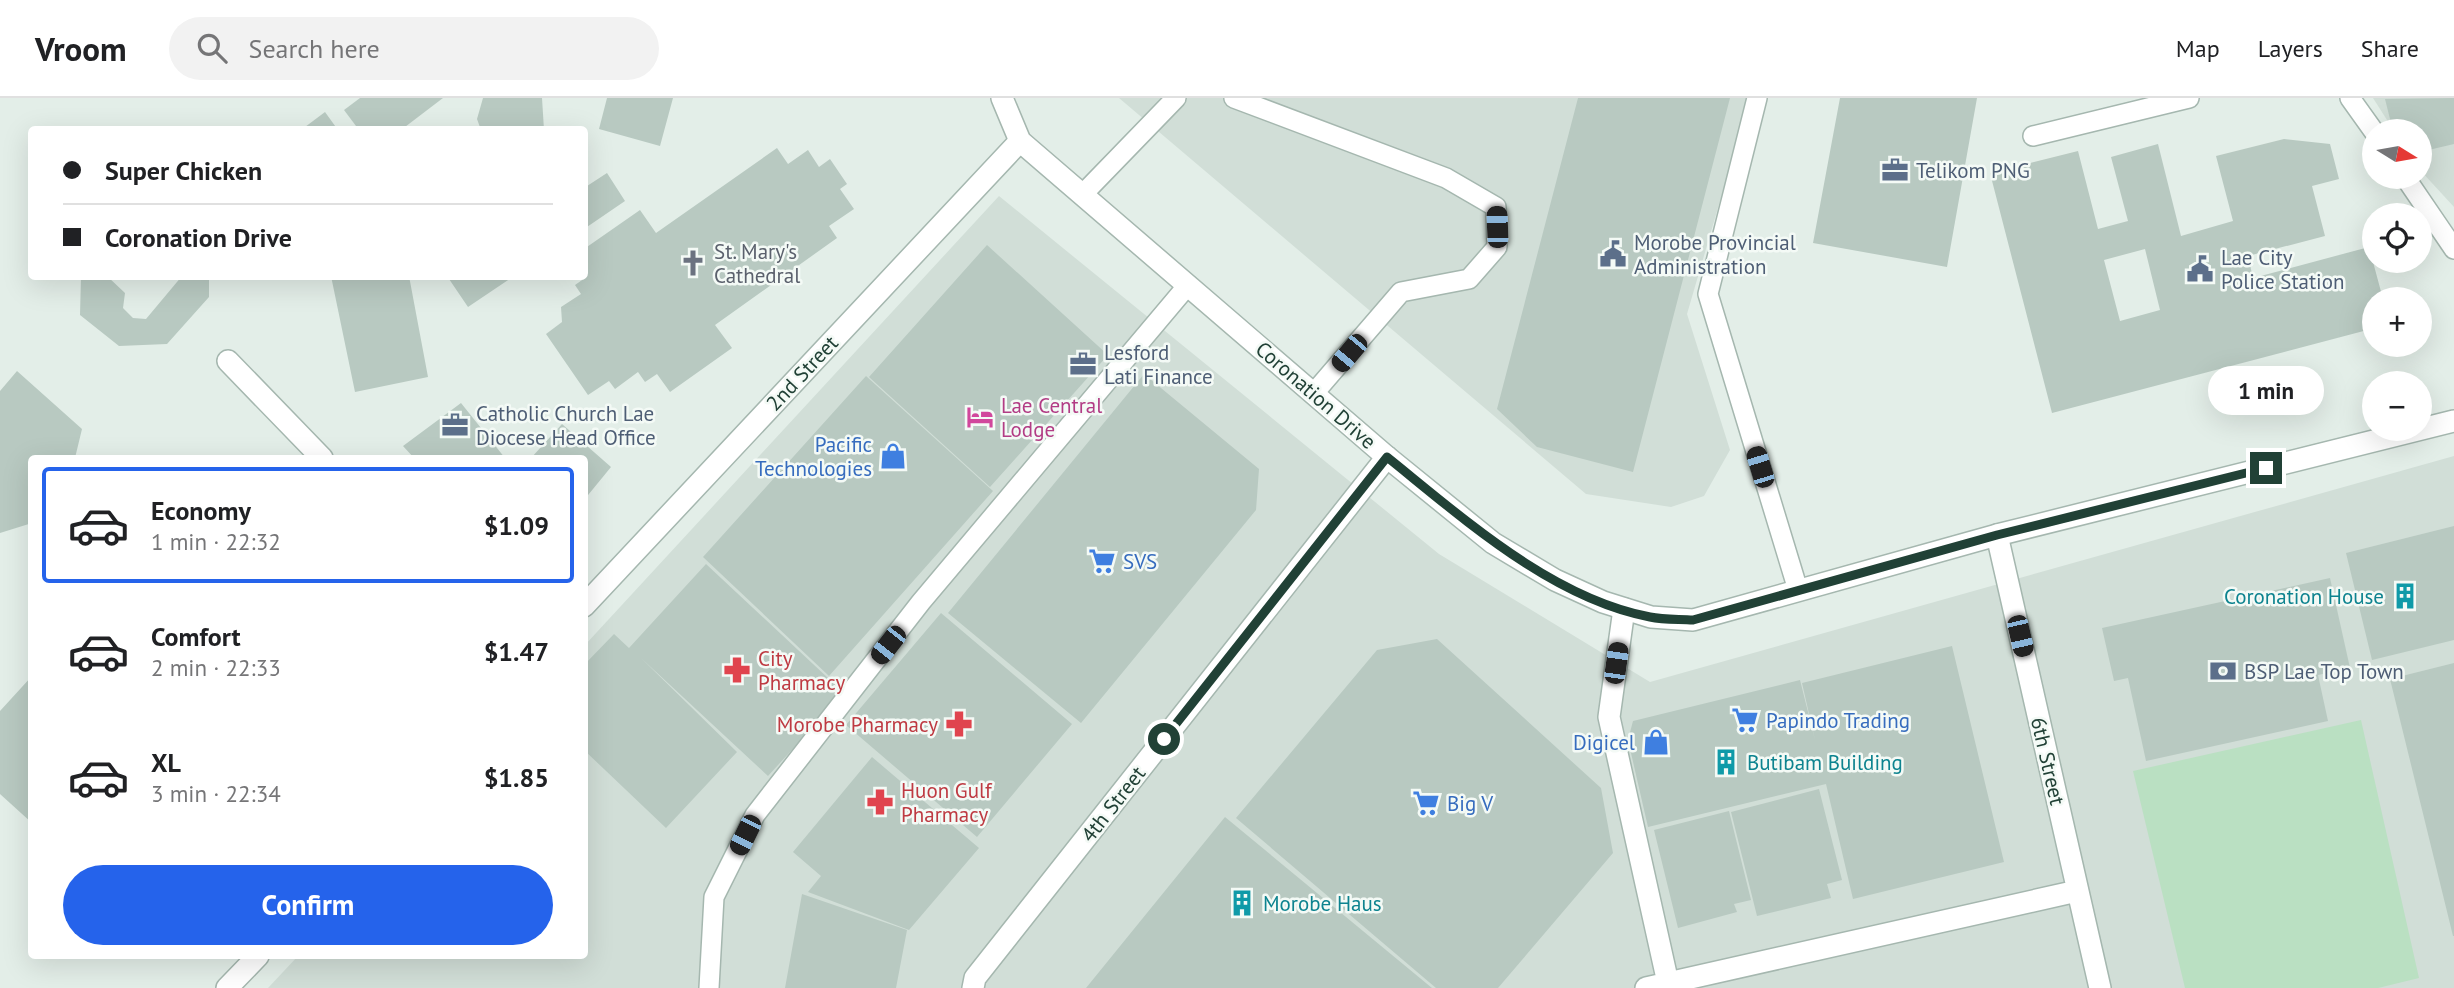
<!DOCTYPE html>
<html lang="en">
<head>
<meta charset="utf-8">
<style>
  :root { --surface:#fff; --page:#f2f2f2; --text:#202124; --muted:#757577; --line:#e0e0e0; --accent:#2563eb }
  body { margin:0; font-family:"PT Sans",sans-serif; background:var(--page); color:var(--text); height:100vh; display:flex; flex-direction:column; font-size:26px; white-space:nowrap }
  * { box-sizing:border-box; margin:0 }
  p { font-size:23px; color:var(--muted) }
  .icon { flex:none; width:38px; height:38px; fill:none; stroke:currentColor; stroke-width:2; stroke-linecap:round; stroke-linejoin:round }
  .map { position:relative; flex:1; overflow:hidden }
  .side { position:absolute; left:28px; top:357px; width:560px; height:504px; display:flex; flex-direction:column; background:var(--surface); border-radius:7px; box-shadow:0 7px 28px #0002 }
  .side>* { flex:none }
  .top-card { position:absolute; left:28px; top:28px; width:560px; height:154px; border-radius:7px; box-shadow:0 7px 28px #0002; display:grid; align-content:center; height:154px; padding:0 35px; background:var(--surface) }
  .needle { width:46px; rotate:101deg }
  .buttons { position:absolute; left:2362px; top:21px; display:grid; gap:14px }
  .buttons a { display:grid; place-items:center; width:70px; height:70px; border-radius:50%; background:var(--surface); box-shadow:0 7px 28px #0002; font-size:35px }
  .end { position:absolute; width:32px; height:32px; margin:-16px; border:9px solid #214136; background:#fff; box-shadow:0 0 0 4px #fff }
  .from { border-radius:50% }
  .bubble { position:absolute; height:49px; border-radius:24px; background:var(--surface); box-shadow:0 7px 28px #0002; font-size:23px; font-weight:700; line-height:49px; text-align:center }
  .car { position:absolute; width:21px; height:42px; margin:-21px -10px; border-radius:9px; box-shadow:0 0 5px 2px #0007; background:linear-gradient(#222 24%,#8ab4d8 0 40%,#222 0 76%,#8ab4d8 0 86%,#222 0) }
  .top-card b { display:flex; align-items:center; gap:24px; height:66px; font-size:26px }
  .top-card b+b { border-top:2px solid var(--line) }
  .top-card i { width:18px; height:18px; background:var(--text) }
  ul { padding:12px 0 0; list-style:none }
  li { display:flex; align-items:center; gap:21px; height:116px; margin:0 14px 10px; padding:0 21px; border:4px solid transparent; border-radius:7px }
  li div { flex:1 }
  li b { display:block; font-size:26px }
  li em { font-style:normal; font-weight:700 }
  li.active { border-color:var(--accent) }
  li>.icon { width:63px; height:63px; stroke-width:1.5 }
  .primary-button { display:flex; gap:14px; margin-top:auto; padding:14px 35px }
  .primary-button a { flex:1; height:80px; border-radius:42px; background:var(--accent); color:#fff; font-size:28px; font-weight:700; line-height:80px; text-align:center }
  header { display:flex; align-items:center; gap:42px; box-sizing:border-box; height:98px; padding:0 35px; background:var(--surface); border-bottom:2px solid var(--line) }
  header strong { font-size:33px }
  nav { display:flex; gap:38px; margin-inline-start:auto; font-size:24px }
  .search { width:490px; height:63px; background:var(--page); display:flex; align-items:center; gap:18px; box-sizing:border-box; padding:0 24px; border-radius:38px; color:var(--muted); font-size:26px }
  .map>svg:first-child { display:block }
</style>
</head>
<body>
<header>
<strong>Vroom</strong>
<div class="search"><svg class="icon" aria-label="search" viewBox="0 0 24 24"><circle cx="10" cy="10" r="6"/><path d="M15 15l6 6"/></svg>Search here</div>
<nav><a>Map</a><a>Layers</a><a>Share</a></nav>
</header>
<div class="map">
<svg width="2454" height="890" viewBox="0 0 2454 890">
  <rect width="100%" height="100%" fill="#e3eee8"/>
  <path fill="#d1ded7" d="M1119,0h631l-63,216 43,136 -26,46 -33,11 -85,-13z
    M2373,0h81v109l-34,-37v-39h-26z
    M999,98l440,358 211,128 804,-226v532h-2186l30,-32h286l1,-311z"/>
  <path fill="#bae0c2" d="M2361,622l58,258 -41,10h-193l-52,-217z"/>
  <path fill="#b8c9c1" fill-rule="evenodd" d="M360,0h83l-42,32h-42l-15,-20z
    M483,0h59l2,32h-63l-4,-11z
    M607,0h66l-13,48 -61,-17z
    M1578,0h152l-97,374 -96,-25 -40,-38z
    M1840,0h137l-30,169 -134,-24z
    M2454,0v46l-34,8v-21h-27l-8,-32z
    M325,14l13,18h-37z
    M2284,41l46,5 9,35 -27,7 13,50 -77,20 5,22 116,-31 14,52h-8v29l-323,85 -62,-240 88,-22 20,78 30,-8 -17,-64 47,-13 23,92 52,-15 -17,-65zM2145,151l15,61 -40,11 -16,-61z
    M777,50l11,16 20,-14 11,17 11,-8 17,25 -7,5 14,20 -25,17 8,12 -122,87 17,23 -62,44 -13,-18 -12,8 -7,-10 -23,17 -6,-8 -21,14 -42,-61 16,-12 -1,-15 20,-13 -6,-9 10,-7 -1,-29 56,-39 16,23z
    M607,75l18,28 -41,28v-41z
    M987,147l121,110 -118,132 -121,-110z
    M81,178h26l18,17 -2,15 10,10 13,1 36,-43h27v21l-42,47 -48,2 -39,-31z
    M331,178h78l19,101 -73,15z
    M454,178h60l-46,31 -19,-28z
    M17,273l65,58 -7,29h-43v65l-32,10v-142z
    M1144,276l115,95 -3,41 -175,213 -133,-110z
    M866,278l127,115 -164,185 -126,-119z
    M461,305l44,55h-91l-11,-12z
    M562,326l49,43 -27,33v-42h-53z
    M2454,428v114l-82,20 -26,-107z
    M706,466l138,129 -76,83 -127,-118 96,94 -71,76 -82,-78v-85l30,-31 15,14z
    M2330,480l20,90 -32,7 10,46 -182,40 -18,-83 -14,3 -12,-53z
    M941,515l131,111 -95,113 -131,-112z
    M1437,541l164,149 12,65 -115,135h-62l-200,-170 141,-168z
    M1952,548l52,216 -151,37 -27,-115 -178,43 -20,-87 5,-19 167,-41 15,60 -13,-57z
    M2454,565v273h-1l-63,-257z
    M32,578v147l-32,-29v-83z
    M872,659l107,91 -70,82 -101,-38 13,-16 -28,-24z
    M1819,691l23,91 -15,4 4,14 -74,18 -26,-104z
    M1729,713l22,89 -17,4 3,8 -59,16 -24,-98z
    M1225,719l207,171h-346z
    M802,796l105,36 -11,58h-111z"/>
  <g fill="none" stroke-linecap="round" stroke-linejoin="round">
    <g stroke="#a5b7af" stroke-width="22">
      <path id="service" d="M1234,0l212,80 50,29 1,40 -28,32 -68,13 -87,101
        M1757,0l-49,196 90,296
        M2350,0l25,35
        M2033,38l156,-38
        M2405,79l49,72
        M1082,97l94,-97
        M709,890l5,-91 41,-82 166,-213 267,-317"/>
    </g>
    <g stroke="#a5b7af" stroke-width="24">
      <path id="minor" d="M228,263l94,97
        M1997,437l103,453
        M584,508l436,-465
        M1624,511l-15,108 59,266
        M227,890l31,-32
        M973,890l2,-10 412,-521
        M1646,890l431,-97"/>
    </g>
    <g stroke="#a5b7af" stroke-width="24">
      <path id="tertiary" d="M1002,0l18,43 367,316 106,86 62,37 48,22 48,15 42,3 304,-85 457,-114"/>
    </g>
    <use href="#service" stroke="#fff" stroke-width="19"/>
    <use href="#minor" stroke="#fff" stroke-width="21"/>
    <use href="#tertiary" stroke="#fff" stroke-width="21"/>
  </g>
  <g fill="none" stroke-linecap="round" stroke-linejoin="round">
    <path stroke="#214136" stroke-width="9" d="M1164,641l223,-282c76,61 164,141 263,160 14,3 29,2 43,3l304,-85 269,-67"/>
  </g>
  <defs>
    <g id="office-bare" transform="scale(2.1)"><path d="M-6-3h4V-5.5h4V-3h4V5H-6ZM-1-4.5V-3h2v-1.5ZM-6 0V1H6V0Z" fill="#5c6f8a" stroke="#f4faf6" stroke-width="2.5" paint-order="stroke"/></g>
    <g id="civic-bare" transform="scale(2.1)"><path d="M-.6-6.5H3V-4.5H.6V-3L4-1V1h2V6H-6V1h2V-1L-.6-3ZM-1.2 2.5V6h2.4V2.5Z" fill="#5c6f8a" stroke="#f4faf6" stroke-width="2.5" paint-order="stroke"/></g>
    <g id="church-bare" transform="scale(2.1)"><path d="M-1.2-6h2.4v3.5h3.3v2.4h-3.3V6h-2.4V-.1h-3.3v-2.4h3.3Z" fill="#6b7280" stroke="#f4faf6" stroke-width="2.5" paint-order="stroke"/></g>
    <g id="hotel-bare" transform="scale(2.1)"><path d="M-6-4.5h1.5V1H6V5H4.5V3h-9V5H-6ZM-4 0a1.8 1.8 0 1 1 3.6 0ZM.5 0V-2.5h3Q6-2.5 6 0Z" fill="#d1479c" stroke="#f4faf6" stroke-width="2.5" paint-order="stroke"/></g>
    <g id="shop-bare" transform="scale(2.1)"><path d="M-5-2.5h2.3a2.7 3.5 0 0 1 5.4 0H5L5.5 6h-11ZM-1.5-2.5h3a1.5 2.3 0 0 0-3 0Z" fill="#3f7fe0" stroke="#f4faf6" stroke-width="2.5" paint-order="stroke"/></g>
    <g id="supermarket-bare" transform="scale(2.1)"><path d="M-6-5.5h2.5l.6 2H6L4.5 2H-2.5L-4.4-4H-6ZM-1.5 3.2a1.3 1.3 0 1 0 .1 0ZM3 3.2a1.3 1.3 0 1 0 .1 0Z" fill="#3f7fe0" stroke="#f4faf6" stroke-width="2.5" paint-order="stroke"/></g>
    <g id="building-bare" transform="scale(2.1)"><path d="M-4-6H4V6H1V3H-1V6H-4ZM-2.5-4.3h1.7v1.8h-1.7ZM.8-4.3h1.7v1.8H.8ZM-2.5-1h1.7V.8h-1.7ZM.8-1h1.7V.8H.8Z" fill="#0f9aa8" stroke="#f4faf6" stroke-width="2.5" paint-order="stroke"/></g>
    <g id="pharmacy-bare" transform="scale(2.1)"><path d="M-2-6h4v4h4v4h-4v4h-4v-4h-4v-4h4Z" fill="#e0444e" stroke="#f4faf6" stroke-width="2.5" paint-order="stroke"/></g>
    <g id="bank-bare" transform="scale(2.1)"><path d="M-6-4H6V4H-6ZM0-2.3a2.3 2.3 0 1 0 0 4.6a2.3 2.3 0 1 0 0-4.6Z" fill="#5c6f8a" stroke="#f4faf6" stroke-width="2.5" paint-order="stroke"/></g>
  </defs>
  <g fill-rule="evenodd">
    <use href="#office-bare" x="1895" y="72"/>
    <use href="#civic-bare" x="1613" y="156"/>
    <use href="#church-bare" x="693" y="165"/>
    <use href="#civic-bare" x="2200" y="171"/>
    <use href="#office-bare" x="1083" y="266"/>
    <use href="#hotel-bare" x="980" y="319"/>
    <use href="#office-bare" x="455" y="327"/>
    <use href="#shop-bare" x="893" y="358"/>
    <use href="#supermarket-bare" x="1102" y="463"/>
    <use href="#building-bare" x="2405" y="498"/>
    <use href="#pharmacy-bare" x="737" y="572"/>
    <use href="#bank-bare" x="2223" y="573"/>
    <use href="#supermarket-bare" x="1745" y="622"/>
    <use href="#pharmacy-bare" x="959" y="626"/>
    <use href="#shop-bare" x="1656" y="644"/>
    <use href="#building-bare" x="1726" y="664"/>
    <use href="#pharmacy-bare" x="880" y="704"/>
    <use href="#supermarket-bare" x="1426" y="705"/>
    <use href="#building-bare" x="1242" y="805"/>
  </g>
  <g text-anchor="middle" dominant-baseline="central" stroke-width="5" stroke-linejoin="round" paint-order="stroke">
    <g font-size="21" fill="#4e5e75" stroke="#f4faf6" text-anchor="start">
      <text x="1916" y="72">Telikom PNG</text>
      <text x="1634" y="144">Morobe Provincial<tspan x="1634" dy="24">Administration</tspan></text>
      <text x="2221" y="159">Lae City<tspan x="2221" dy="24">Police Station</tspan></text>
      <text x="1104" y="254">Lesford<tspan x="1104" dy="24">Lati Finance</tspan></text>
      <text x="476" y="315">Catholic Church Lae<tspan x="476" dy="24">Diocese Head Office</tspan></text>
      <text x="2244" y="573">BSP Lae Top Town</text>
    </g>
    <g font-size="21" fill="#5b616d" stroke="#f4faf6" text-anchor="start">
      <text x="714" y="153">St. Mary's<tspan x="714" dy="24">Cathedral</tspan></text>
    </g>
    <g font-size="21" fill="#214136" stroke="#f4faf6">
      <text transform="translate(802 275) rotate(-47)">2nd Street</text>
      <text transform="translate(1316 297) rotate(41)">Coronation Drive</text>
      <text transform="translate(2048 663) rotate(77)">6th Street</text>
      <text transform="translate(1113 706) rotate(-52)">4th Street</text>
    </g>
    <g font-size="21" fill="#b23c85" stroke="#f4faf6" text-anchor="start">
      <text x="1001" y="307">Lae Central<tspan x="1001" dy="24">Lodge</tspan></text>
    </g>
    <g font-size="21" fill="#366cbe" stroke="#f4faf6" text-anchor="start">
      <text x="872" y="346" text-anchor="end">Pacific<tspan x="872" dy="24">Technologies</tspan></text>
      <text x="1123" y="463">SVS</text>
      <text x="1766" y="622">Papindo Trading</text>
      <text x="1635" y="644" text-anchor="end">Digicel</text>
      <text x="1447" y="705">Big V</text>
    </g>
    <g font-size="21" fill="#0d838f" stroke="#f4faf6" text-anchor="start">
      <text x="2384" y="498" text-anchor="end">Coronation House</text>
      <text x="1747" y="664">Butibam Building</text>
      <text x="1263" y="805">Morobe Haus</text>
    </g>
    <g font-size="21" fill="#be3a42" stroke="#f4faf6" text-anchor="start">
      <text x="758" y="560">City<tspan x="758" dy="24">Pharmacy</tspan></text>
      <text x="938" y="626" text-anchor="end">Morobe Pharmacy</text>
      <text x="901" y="692">Huon Gulf<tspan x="901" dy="24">Pharmacy</tspan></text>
    </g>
  </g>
</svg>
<div class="buttons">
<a><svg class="needle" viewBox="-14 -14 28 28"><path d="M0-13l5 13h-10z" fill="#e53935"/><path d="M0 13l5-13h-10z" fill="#757577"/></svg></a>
<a><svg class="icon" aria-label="locate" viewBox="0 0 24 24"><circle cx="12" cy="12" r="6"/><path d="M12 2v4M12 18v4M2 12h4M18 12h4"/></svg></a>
<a>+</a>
<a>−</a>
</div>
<i class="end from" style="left:1164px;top:641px"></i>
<i class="end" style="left:2266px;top:370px"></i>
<div class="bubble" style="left:2208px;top:268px;width:116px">1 min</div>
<i class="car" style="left:1497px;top:129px;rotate:358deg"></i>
<i class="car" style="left:1349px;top:255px;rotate:220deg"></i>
<i class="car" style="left:1760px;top:369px;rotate:343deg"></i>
<i class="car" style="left:2020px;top:538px;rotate:167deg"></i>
<i class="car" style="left:888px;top:547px;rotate:218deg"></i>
<i class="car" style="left:1616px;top:565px;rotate:8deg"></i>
<i class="car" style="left:745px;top:737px;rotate:206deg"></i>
<div class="top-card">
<b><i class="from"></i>Super Chicken</b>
<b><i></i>Coronation Drive</b>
</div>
<section class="side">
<ul>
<li class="active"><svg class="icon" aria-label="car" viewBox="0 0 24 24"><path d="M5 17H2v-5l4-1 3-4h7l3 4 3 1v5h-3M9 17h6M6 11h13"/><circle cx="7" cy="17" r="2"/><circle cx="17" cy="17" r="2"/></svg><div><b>Economy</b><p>1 min · 22:32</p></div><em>$1.09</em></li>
<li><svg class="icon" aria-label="car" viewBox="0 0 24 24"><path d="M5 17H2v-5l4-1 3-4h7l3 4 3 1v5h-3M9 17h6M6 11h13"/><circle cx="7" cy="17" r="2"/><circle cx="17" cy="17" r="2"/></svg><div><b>Comfort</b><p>2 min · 22:33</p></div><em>$1.47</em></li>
<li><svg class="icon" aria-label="car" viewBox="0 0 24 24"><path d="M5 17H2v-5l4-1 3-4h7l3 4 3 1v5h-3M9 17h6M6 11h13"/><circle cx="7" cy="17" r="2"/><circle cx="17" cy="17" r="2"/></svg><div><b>XL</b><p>3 min · 22:34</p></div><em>$1.85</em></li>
</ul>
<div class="primary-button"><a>Confirm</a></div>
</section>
</div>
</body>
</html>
